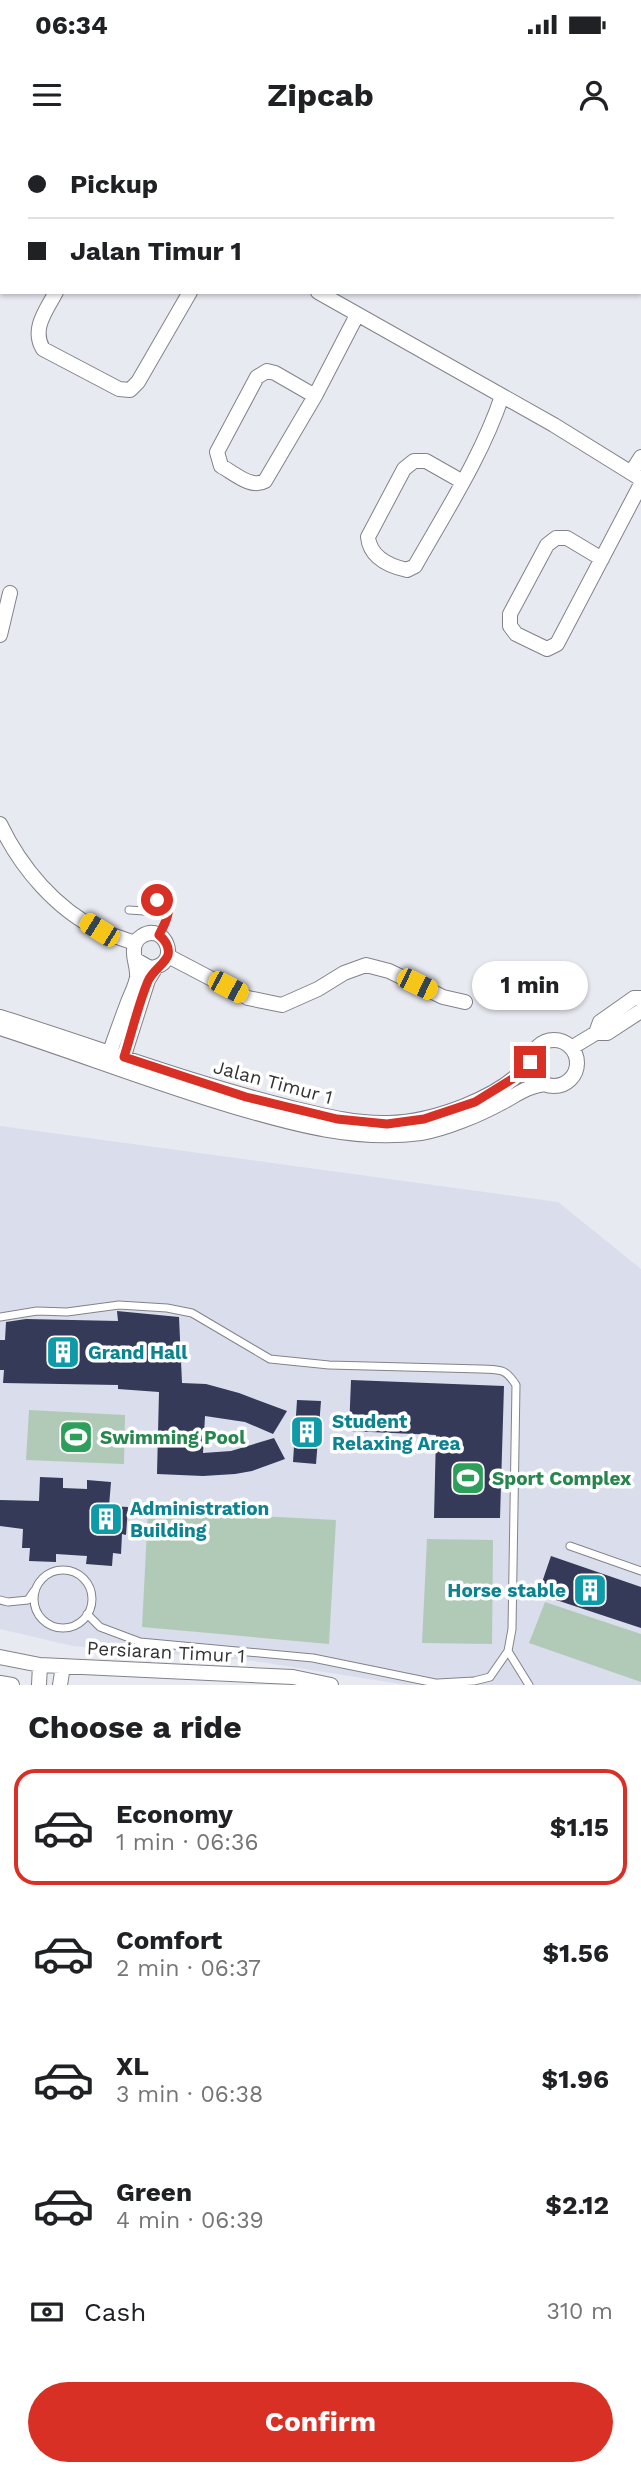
<!DOCTYPE html>
<html lang="en">
<head>
<meta charset="utf-8">
<style>
  :root { --surface:#fff; --page:#f6f6f6; --text:#202124; --muted:#757577; --line:#e0e0e0; --accent:#d93025 }
  body { margin:0; font-family:"Work Sans",sans-serif; background:var(--page); color:var(--text); height:100vh; display:flex; flex-direction:column; font-size:26px; white-space:nowrap }
  * { box-sizing:border-box; margin:0 }
  p { font-size:23px; color:var(--muted) }
  .icon { flex:none; width:38px; height:38px; fill:none; stroke:currentColor; stroke-width:2; stroke-linecap:round; stroke-linejoin:round }
  .map { position:relative; height:1545px; overflow:hidden }
  .drawer { display:flex; flex-direction:column; background:var(--surface); flex:1 }
  .drawer>* { flex:none }
  .top-card { position:absolute; left:0px; top:0px; width:642px; height:154px; box-shadow:0 2px 5px #0004; display:grid; align-content:center; height:154px; padding:0 28px; background:var(--surface) }
  .end { position:absolute; width:32px; height:32px; margin:-16px; border:9px solid #d93025; background:#fff; box-shadow:0 0 0 4px #fff }
  .from { border-radius:50% }
  .bubble { position:absolute; height:49px; border-radius:24px; background:var(--surface); box-shadow:0 2px 5px #0004; font-size:23px; font-weight:700; line-height:49px; text-align:center }
  .car { position:absolute; width:21px; height:42px; margin:-21px -10px; border-radius:9px; box-shadow:0 0 5px 2px #0007; background:linear-gradient(#f5c518 24%,#345 0 40%,#f5c518 0 76%,#345 0 86%,#f5c518 0) }
  .top-card b { display:flex; align-items:center; gap:24px; height:66px; font-size:26px }
  .top-card b+b { border-top:2px solid var(--line) }
  .top-card i { width:18px; height:18px; background:var(--text) }
  ul { padding:0; list-style:none }
  li { display:flex; align-items:center; gap:21px; height:116px; margin:0 14px 10px; padding:0 14px; border:4px solid transparent; border-radius:21px }
  li div { flex:1 }
  li b { display:block; font-size:26px }
  li em { font-style:normal; font-weight:700 }
  li.selected { border-color:var(--accent) }
  li>.icon { width:63px; height:63px; stroke-width:1.5 }
  h2 { padding:0 28px; font-size:32px; line-height:84px }
  .pay { display:flex; align-items:center; gap:18px; height:77px; padding:0 28px; font-size:26px }
  .pay p { margin-inline-start:auto }
  .cta { display:flex; gap:14px; margin-top:auto; padding:14px 28px }
  .cta a { flex:1; height:80px; border-radius:42px; background:var(--accent); color:#fff; font-size:28px; font-weight:700; line-height:80px; text-align:center }
  .status { display:flex; justify-content:space-between; align-items:center; height:49px; padding:0 35px; background:var(--surface); direction:ltr }
  .status svg { height:19px; fill:currentColor }
  header { display:flex; justify-content:space-between; align-items:center; height:91px; padding:0 28px; background:var(--surface); font-size:32px; font-weight:700 }
  .map>svg:first-child { display:block }
</style>
</head>
<body>
<div class="status"><b>06:34</b><svg viewBox="0 0 49 12"><path d="M0 12V9h3v3zM5 12V6h3v6zM10 12V3h3v9zM15 12V0h3v12zM26 1h20v11H26zM47 4h2v5h-2z"/></svg></div>
<header><svg class="icon" aria-label="menu" viewBox="0 0 24 24"><path d="M4 6h16M4 12h16M4 18h16"/></svg>Zipcab<svg class="icon" aria-label="person" viewBox="0 0 24 24"><circle cx="12" cy="8" r="4"/><path d="M4 21q1-7 8-7t8 7"/></svg></header>
<div class="map">
<svg width="641" height="1545" viewBox="0 0 641 1545">
  <rect width="100%" height="100%" fill="#e8eaf1"/>
  <path fill="#daddeb" d="M0,986l558,76 83,67v416h-234l-153,-24 -181,-15 -73,-17z"/>
  <path fill="#b1cab8" d="M29,1270l96,5 -1,49 -98,-4z
    M148,1370l188,10 -7,124 -187,-17z
    M427,1399l66,1 -1,104 -70,-1z
    M545,1462l96,32v48l-112,-39z"/>
  <path fill="#343a57" d="M117,1171l62,6 3,66 24,1 33,9 48,18 -14,23 -28,-12 -40,-6 -2,37 28,-2 43,-13 11,21 -33,12 -17,3 -32,2 -46,-2 2,-82 -41,-3v-4l-115,-2 1,-13h-4v-30h5l1,-18 20,-3 92,2z
    M351,1240l153,6 -4,132h-66l2,-83 -87,-4z
    M297,1260l24,1 -5,63 -23,-2z
    M40,1337l23,1v10l24,1v-9l24,2 -2,24 19,1 -2,28 -4,-1 -1,20 -8,-1 -1,13 -26,-2 1,-8 -31,-2v8l-27,-1 1,-13h-8l1,-19 -23,-3v-26l39,1z
    M551,1416l90,31v41l-103,-34z"/>
  <g fill="none" stroke-linecap="round" stroke-linejoin="round">
    <g stroke="#82838a" stroke-width="9">
      <path id="service" d="M257,0l3,2
        M526,0h8
        M129,770l15,1 19,-13c10,13 2,24 -3,37
        M0,1177l37,-6 30,1 52,-7 48,3 25,5 78,46 59,6 152,4c20,1 24,-1 35,16l-4,244 -4,22 -18,26 -16,4 -36,2
        M570,1406l71,25
        M34 1459a29 29 0 1 1 58 0a29 29 0 1 1-58 0Z
        M0,1460l8,2 20,-2 6,-9
        M87,1474l13,13 40,15 173,16 127,26
        M508,1511l21,34"/>
    </g>
    <g stroke="#82838a" stroke-width="16">
      <path id="minor" d="M28,0l3,2
        M310,2l1,-2
        M0,54l2,1
        M56,152c-10,19 -25,37 -13,57l76,40 11,1 8,-8 52,-90
        M318,152l236,133 87,54
        M315,256l-40,-23 -8,-2 -10,6 -40,75 4,14c13,7 30,23 44,15l50,-85 42,-81
        M632,331l9,-14
        M463,342l-37,-21h-12l-10,8 -36,68c2,20 21,29 39,33l8,-4c31,-55 67,-110 87,-170
        M602,419l-35,-21h-11l-9,7 -37,69v12l6,8 31,15 10,-5 84,-160
        M0,495l10,-42
        M0,684c21,44 56,85 99,106 12,5 24,9 36,13
        M168,816l80,42 34,7 36,-16 26,-16 22,-8 23,6 54,26 22,5
        M0,877c96,30 191,66 288,90 33,8 66,17 100,16 44,-1 114,-25 142,-61
        M0,888c78,25 154,55 232,78 61,18 125,36 189,27 24,-4 58,-18 80,-30 16,-8 24,-16 43,-19
        M596,893l4,-11 34,-24h7
        M531 923a23 23 0 1 1 46 0a23 23 0 1 1-46 0Z
        M571,908l25,-15h11l34,-22
        M108,918c6,-19 13,-37 20,-56 3,-8 8,-17 9,-25 1,-10 -4,-18 -3,-27 0,-6 3,-11 8,-14 23,-15 41,29 8,32l-14,-8
        M121,925l27,-85 8,-13
        M0,1517l40,8 253,12 38,8
        M0,1543l12,2
        M39,1545l1,-20
        M60,1545l3,-19"/>
    </g>
    <use href="#service" stroke="#fff" stroke-width="7"/>
    <use href="#minor" stroke="#fff" stroke-width="14"/>
  </g>
  <g fill="none" stroke-linecap="round" stroke-linejoin="round">
    <path stroke="#d93025" stroke-width="9" d="M157,760l6,-2c11,13 2,24 -4,37 6,5 11,11 9,20 -3,9 -15,15 -20,26 -10,24 -16,51 -24,76l122,40 91,22 50,5 37,-5 51,-17 47,-29 8,-11"/>
  </g>
  <defs>
    <g id="building-square" transform="scale(1.75)"><rect x="-9" y="-9" width="18" height="18" rx="4" fill="#0f9aa8" stroke="#fff"/><path d="M-4-6H4V6H1V3H-1V6H-4ZM-2.5-4.3h1.7v1.8h-1.7ZM.8-4.3h1.7v1.8H.8ZM-2.5-1h1.7V.8h-1.7ZM.8-1h1.7V.8H.8Z" fill="#fff"/></g>
    <g id="stadium-square" transform="scale(1.75)"><rect x="-9" y="-9" width="18" height="18" rx="4" fill="#2e9e5b" stroke="#fff"/><path d="M0-5a6.5 5 0 1 0 0 10a6.5 5 0 1 0 0-10ZM-3.5-1.8h7v3.6h-7Z" fill="#fff"/></g>
  </defs>
  <g fill-rule="evenodd">
    <use href="#building-square" x="63" y="1212"/>
    <use href="#building-square" x="307" y="1292"/>
    <use href="#stadium-square" x="76" y="1297"/>
    <use href="#stadium-square" x="468" y="1338"/>
    <use href="#building-square" x="106" y="1379"/>
    <use href="#building-square" x="590" y="1450"/>
  </g>
  <g text-anchor="middle" dominant-baseline="central" stroke-width="7" stroke-linejoin="round" paint-order="stroke">
    <g font-size="19" fill="#333336" stroke="#fff">
      <text transform="translate(273 942) rotate(15)">Jalan Timur 1</text>
      <text transform="translate(166 1512) rotate(3)">Persiaran Timur 1</text>
    </g>
    <g font-size="19" font-weight="bold" fill="#0d838f" stroke="#fff" text-anchor="start">
      <text x="88" y="1212">Grand Hall</text>
      <text x="332" y="1281">Student<tspan x="332" dy="22">Relaxing Area</tspan></text>
      <text x="130" y="1368">Administration<tspan x="130" dy="22">Building</tspan></text>
      <text x="566" y="1450" text-anchor="end">Horse stable</text>
    </g>
    <g font-size="19" font-weight="bold" fill="#27864d" stroke="#fff" text-anchor="start">
      <text x="100" y="1297">Swimming Pool</text>
      <text x="492" y="1338">Sport Complex</text>
    </g>
  </g>
</svg>
<i class="end from" style="left:157px;top:760px"></i>
<i class="end" style="left:530px;top:922px"></i>
<div class="bubble" style="left:472px;top:821px;width:116px">1 min</div>
<i class="car" style="left:99px;top:790px;rotate:302deg"></i>
<i class="car" style="left:417px;top:844px;rotate:116deg"></i>
<i class="car" style="left:228px;top:847px;rotate:118deg"></i>
<div class="top-card">
<b><i class="from"></i>Pickup</b>
<b><i></i>Jalan Timur 1</b>
</div>
</div>
<section class="drawer">
<h2>Choose a ride</h2>
<ul>
<li class="selected"><svg class="icon" aria-label="car" viewBox="0 0 24 24"><path d="M5 17H2v-5l4-1 3-4h7l3 4 3 1v5h-3M9 17h6M6 11h13"/><circle cx="7" cy="17" r="2"/><circle cx="17" cy="17" r="2"/></svg><div><b>Economy</b><p>1 min · 06:36</p></div><em>$1.15</em></li>
<li><svg class="icon" aria-label="car" viewBox="0 0 24 24"><path d="M5 17H2v-5l4-1 3-4h7l3 4 3 1v5h-3M9 17h6M6 11h13"/><circle cx="7" cy="17" r="2"/><circle cx="17" cy="17" r="2"/></svg><div><b>Comfort</b><p>2 min · 06:37</p></div><em>$1.56</em></li>
<li><svg class="icon" aria-label="car" viewBox="0 0 24 24"><path d="M5 17H2v-5l4-1 3-4h7l3 4 3 1v5h-3M9 17h6M6 11h13"/><circle cx="7" cy="17" r="2"/><circle cx="17" cy="17" r="2"/></svg><div><b>XL</b><p>3 min · 06:38</p></div><em>$1.96</em></li>
<li><svg class="icon" aria-label="car" viewBox="0 0 24 24"><path d="M5 17H2v-5l4-1 3-4h7l3 4 3 1v5h-3M9 17h6M6 11h13"/><circle cx="7" cy="17" r="2"/><circle cx="17" cy="17" r="2"/></svg><div><b>Green</b><p>4 min · 06:39</p></div><em>$2.12</em></li>
</ul>
<div class="pay"><svg class="icon" aria-label="cash" viewBox="0 0 24 24"><path d="M3 7h18v10H3z"/><circle cx="12" cy="12" r="2"/></svg>Cash<p>310 m</p></div>
<div class="cta"><a>Confirm</a></div>
</section>
</body>
</html>
